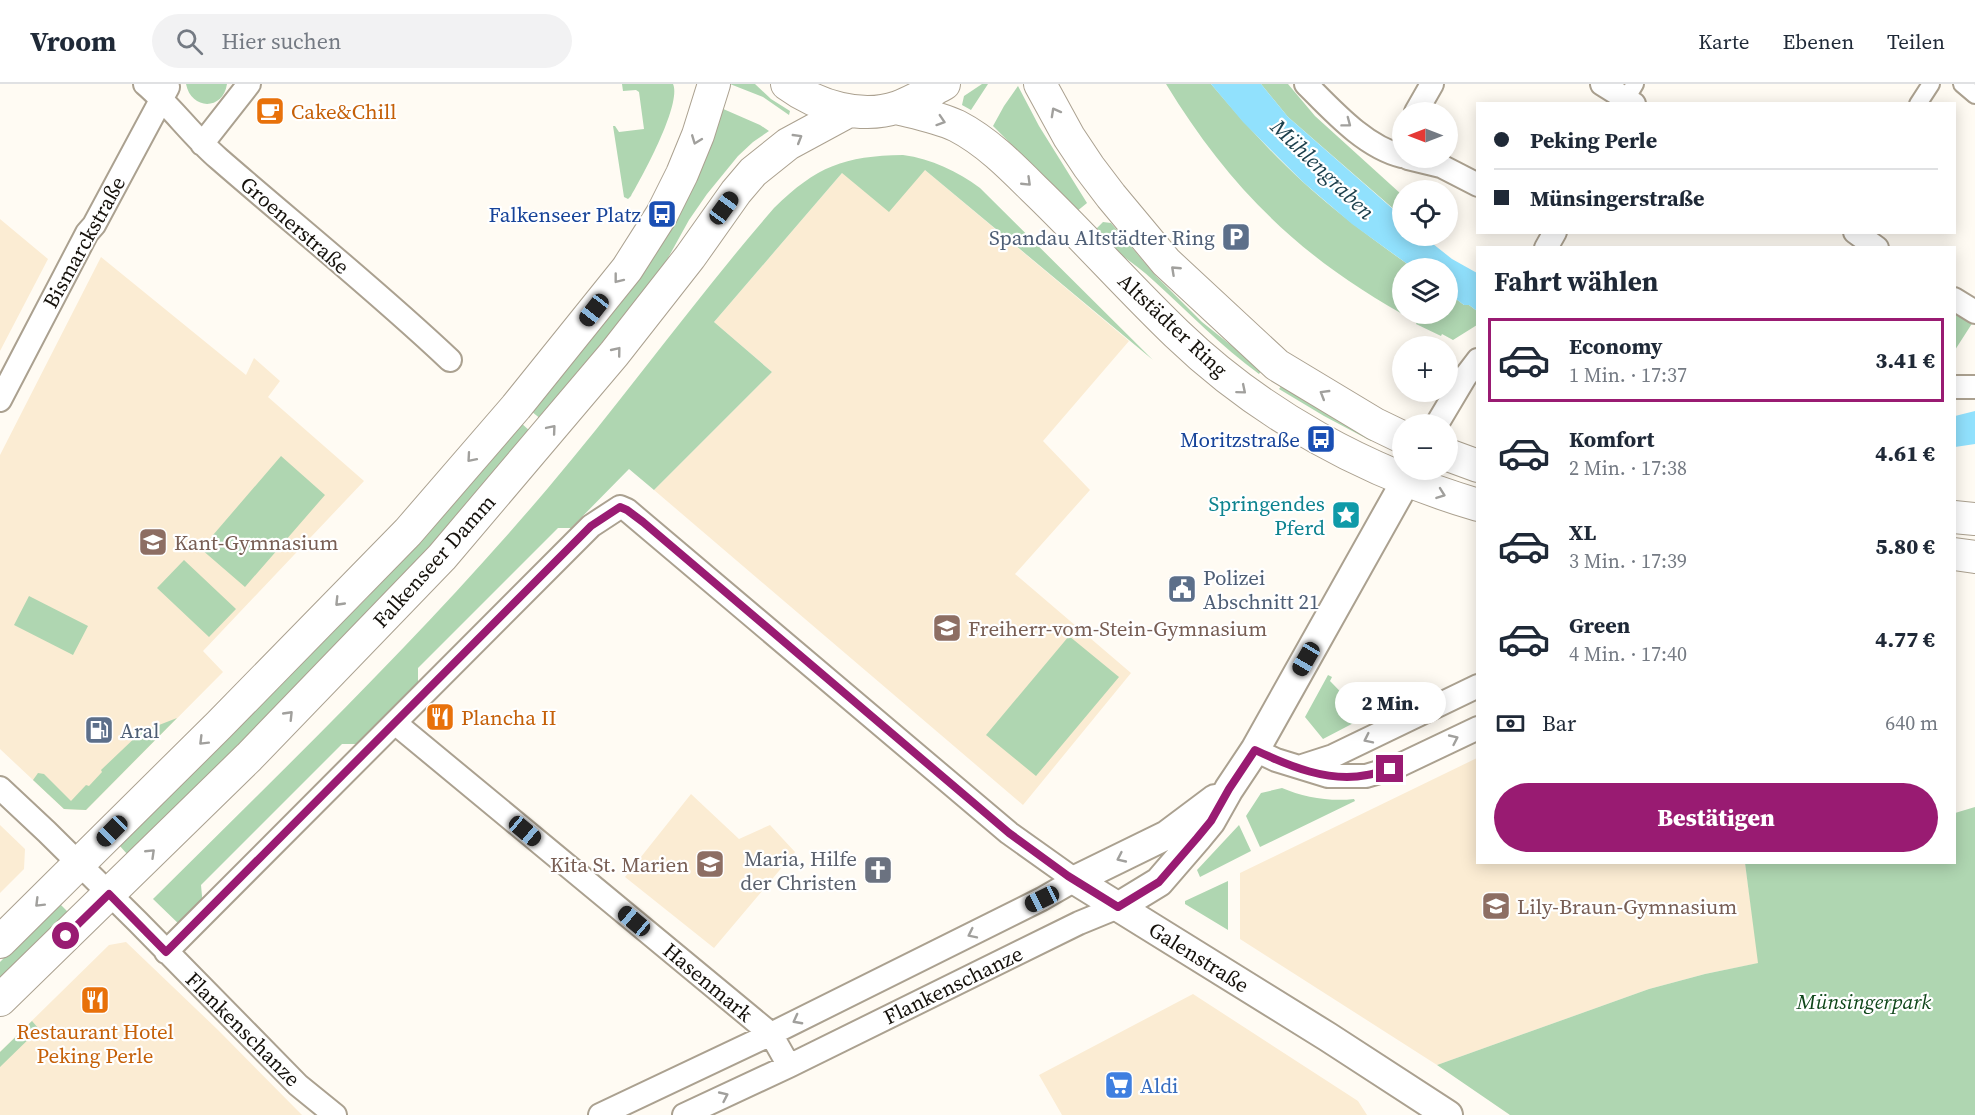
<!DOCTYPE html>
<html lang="de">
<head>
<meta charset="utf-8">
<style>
  :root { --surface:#fff; --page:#f2f2f3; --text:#1f2937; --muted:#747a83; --line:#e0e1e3; --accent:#991b72 }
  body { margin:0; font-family:"Source Serif 4",serif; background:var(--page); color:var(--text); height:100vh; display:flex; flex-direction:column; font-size:22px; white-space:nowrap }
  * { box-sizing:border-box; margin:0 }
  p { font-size:20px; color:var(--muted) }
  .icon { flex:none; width:33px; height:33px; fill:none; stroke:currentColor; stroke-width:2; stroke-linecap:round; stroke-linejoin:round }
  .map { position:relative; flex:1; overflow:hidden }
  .side { position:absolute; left:1476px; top:162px; width:480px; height:618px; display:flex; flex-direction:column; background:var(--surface); border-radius:0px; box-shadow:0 3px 15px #0003 }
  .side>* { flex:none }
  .hud { position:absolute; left:1476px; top:18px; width:480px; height:132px; border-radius:0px; box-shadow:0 3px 15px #0003; display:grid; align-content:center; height:132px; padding:0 18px; background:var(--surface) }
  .needle { width:39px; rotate:270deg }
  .buttons { position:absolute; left:1392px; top:18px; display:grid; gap:12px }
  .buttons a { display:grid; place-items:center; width:66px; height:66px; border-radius:50%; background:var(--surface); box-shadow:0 3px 15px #0003; font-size:30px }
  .end { position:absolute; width:27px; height:27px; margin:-14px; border:8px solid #991b72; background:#fff; box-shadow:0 0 0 3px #fff }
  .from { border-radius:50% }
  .bubble { position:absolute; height:42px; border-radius:21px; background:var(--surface); box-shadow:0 3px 15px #0003; font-size:20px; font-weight:800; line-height:42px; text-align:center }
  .car { position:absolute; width:18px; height:36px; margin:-18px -9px; border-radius:8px; box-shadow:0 0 4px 2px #0007; background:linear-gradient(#222 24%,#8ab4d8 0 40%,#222 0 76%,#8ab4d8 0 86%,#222 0) }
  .hud b { display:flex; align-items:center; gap:21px; height:57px; font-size:22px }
  .hud b+b { border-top:2px solid var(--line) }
  .hud i { width:15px; height:15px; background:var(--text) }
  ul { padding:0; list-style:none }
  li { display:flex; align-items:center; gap:18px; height:84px; margin:0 12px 9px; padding:0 6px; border:3px solid transparent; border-radius:0px }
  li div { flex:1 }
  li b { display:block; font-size:22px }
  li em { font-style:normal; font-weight:800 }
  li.current { border-color:var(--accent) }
  li>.icon { width:54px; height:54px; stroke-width:1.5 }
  h2 { padding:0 18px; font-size:27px; line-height:72px }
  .pay { display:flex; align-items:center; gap:15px; height:66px; padding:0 18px; font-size:22px }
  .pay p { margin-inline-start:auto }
  .primary-button { display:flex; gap:12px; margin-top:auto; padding:12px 18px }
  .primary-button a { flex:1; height:69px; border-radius:36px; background:var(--accent); color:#fff; font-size:24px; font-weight:800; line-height:69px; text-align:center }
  header { display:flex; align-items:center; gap:36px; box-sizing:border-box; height:84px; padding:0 30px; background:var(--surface); border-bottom:2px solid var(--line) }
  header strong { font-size:28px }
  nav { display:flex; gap:33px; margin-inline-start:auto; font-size:21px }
  .search { width:420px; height:54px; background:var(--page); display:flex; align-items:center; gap:15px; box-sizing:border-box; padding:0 21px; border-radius:33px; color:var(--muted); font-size:22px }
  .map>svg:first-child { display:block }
</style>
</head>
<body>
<header>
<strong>Vroom</strong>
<div class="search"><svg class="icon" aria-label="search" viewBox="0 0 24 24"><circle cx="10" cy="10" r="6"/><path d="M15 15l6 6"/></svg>Hier suchen</div>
<nav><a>Karte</a><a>Ebenen</a><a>Teilen</a></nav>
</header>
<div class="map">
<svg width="1975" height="1031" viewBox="0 0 1975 1031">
  <rect width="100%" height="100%" fill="#fffbf3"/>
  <path fill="#fbecd3" d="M925,86l204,171 -86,100 47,49 -75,84 116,99 -108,132 -369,-315 118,-118 -58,-50 128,-149z
    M0,135l48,40 -48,92z
    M101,173l145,118 8,-17 26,23 -12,16 96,84 -161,170 20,21 -137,138 -22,-1 -64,-60v-294z
    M1477,674l1,104 267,1 14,100 -54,11 -56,15 -212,76 -197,-126v-66z
    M691,710l48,45 31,-14 25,27 -81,96 -89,-71z
    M0,741l25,24 -1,20 -24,24z
    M126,858l92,88 84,85h-302v-63l109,-107z
    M1193,910l165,107 9,14h-305l-23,-40z"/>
  <path fill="#afd6b1" d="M186,0h41c-4,27 -36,26 -41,0z
    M622,0h51c9,20 -31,93 -42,112l-3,3 -4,-2 -11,-71h2l4,6 25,-3 -5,-37 -3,-2 -13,1z
    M730,0h25l16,15 19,12 -1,4 -26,-18z
    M982,0h6l-17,26 -9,-5 2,-9z
    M1166,0h45c29,34 59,68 92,98 35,32 72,59 110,86h-11v46h46v-21l16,12h5l8,6v14l-24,15 -11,-6 -1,2 -25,-12 1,-2c-112,-60 -185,-130 -251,-238z
    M1261,0h27l27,32 86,78 -5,17 -108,-94z
    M1018,2l21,40 48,77 -11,9 -35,-38 -48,-48 11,-20z
    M721,24l39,17 9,6 -16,11 -15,14 -31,38 -18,26 -26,47 -121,153 -11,-9z
    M903,71c29,4 54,16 77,33l173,172 -228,-190 -36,42 -47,-39 -128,149 58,50 -118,118 -25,-21 -58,59h-13l-140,140v22l-54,54h-22l-141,141 2,22 -21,20 -29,-28c135,-134 272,-266 395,-411 78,-92 148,-190 226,-280 43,-42 70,-52 129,-53z
    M1103,138l8,1 45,53 46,46 60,48 -3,4c-38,-28 -70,-61 -105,-93 -18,-17 -40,-29 -57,-48v-5z
    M1955,226l18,12 -18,28z
    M1282,301l91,53 -2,3 -47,-25 -45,-27z
    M520,338l11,10 -87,100 -69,75 -247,248 -9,-10 248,-247z
    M281,372l44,39 -80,92 -44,-38z
    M184,476l52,49 -27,28 -52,-49z
    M29,512l59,30 -15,29 -59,-30z
    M1069,552l50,41 -83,99 -50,-41z
    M1328,591l4,2 -2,4 31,32 4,-1 2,4 -44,23 -18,-22z
    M177,634l-91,92 -22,-1 -31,-29 5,-7 6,1 27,27 15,-16 3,1 13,-14 -1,-2 40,-38z
    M1282,704c21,9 48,14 72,11l1,2 -95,46 -14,-31 15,-23z
    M1975,723v308h-465l-73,-50 212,-76 56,-15 53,-11 -13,-100 209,-1 1,-49z
    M1239,741l12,26 -51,26 -3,-7z
    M1228,797v49l-43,-26v-3z
    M59,819l10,10 -69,69v-20z
    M32,937l7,8 -39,38v-15z"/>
  <path fill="#91e1fd" d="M1211,0h50l27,33 114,100v19h21l29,23 25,14v38l-8,-6h-5l-16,-12v-25h-35l-61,-44 -49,-42 -60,-60z
    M1975,327v33l-20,3v-31z"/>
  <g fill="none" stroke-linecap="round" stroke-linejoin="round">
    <g stroke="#aba190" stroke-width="20">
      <path id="pedestrian" d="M1962,0l13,11
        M1626,15l9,-15
        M1918,20l13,-20"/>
    </g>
    <g stroke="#aba190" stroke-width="26">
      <path id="minor" d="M145,0c27,23 47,52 74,75 77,67 157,131 231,201
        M1306,0c27,27 59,63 96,72
        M1602,0l32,20
        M1416,28l16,-28
        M202,60l47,-60
        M1408,74l33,8 37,19
        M1855,148l22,16
        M1546,164l9,-16
        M1954,215l21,13
        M1954,303h21
        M0,316l87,-167 7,-8 74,-138
        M1437,340l28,-47 13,-17
        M395,639l376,311 18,32
        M1255,666l21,10 52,16h38l30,-9 82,-39
        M1299,683l34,-11 145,-70
        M0,704l47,44 91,90 160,163 37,30
        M166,868l425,-426 29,-19 7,3 382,323 66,47 -33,19 -271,135 -171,81
        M684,1031l105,-49 290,-143 39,-16"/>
    </g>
    <g stroke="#aba190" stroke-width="32">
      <path id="tertiary" d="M1075,796l253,157 120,78
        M1075,796l92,-45 48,-36
        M1118,823l41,-25 38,-44 14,-17 18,-32 26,-39 157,-280"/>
    </g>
    <g stroke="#aba190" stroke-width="34">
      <path id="secondary" d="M787,0c30,22 74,36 111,23 16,-6 31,-15 46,-23
        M1040,0l29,53 20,30 22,29 55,66 111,103 98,59 27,13
        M896,24c20,5 42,9 61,18 29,15 53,39 77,63 49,47 94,98 143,145 84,81 189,138 301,171
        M1448,371l30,11
        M1954,433l21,2
        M1954,470l21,3
        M0,858l219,-217 189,-193 108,-125 111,-138 35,-55 20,-40 16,-39 16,-51
        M0,916l249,-243 193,-200 172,-203 76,-97 46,-65 17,-20 35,-28 61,-33"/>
    </g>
    <use href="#pedestrian" stroke="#fff" stroke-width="16"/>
    <use href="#minor" stroke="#fff" stroke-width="22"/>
    <use href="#tertiary" stroke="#fff" stroke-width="28"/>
    <use href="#secondary" stroke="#fff" stroke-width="32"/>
  </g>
  <defs><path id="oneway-chevron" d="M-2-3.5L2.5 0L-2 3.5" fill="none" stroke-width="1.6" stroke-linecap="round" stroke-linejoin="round" transform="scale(1.5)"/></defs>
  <g stroke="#a1a09d">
    <use href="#oneway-chevron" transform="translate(1055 28) rotate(-119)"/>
    <use href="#oneway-chevron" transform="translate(941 37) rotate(18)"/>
    <use href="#oneway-chevron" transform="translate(1347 39) rotate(37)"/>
    <use href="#oneway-chevron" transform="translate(798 54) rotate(-31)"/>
    <use href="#oneway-chevron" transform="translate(696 56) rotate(111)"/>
    <use href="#oneway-chevron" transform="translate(1027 98) rotate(44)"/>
    <use href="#oneway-chevron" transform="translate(1175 186) rotate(-137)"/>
    <use href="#oneway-chevron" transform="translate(618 195) rotate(128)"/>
    <use href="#oneway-chevron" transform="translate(617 267) rotate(-51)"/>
    <use href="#oneway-chevron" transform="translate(1242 306) rotate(40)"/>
    <use href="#oneway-chevron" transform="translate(1324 310) rotate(-149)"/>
    <use href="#oneway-chevron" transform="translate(552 345) rotate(-50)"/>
    <use href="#oneway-chevron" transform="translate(471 374) rotate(131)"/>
    <use href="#oneway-chevron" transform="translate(1441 410) rotate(20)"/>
    <use href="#oneway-chevron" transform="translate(339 518) rotate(134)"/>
    <use href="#oneway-chevron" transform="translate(289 631) rotate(-46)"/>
    <use href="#oneway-chevron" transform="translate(1368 655) rotate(154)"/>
    <use href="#oneway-chevron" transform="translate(1454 655) rotate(-25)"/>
    <use href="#oneway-chevron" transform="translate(203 657) rotate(135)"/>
    <use href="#oneway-chevron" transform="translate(151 769) rotate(-44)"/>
    <use href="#oneway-chevron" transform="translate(1121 774) rotate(155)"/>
    <use href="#oneway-chevron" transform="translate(39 819) rotate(135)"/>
    <use href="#oneway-chevron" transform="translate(972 850) rotate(154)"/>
    <use href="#oneway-chevron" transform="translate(797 936) rotate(152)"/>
    <use href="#oneway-chevron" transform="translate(724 1012) rotate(-25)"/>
  </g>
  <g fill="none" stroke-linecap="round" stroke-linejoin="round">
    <path stroke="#991b72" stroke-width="8" d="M66,852l43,-42 57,58 425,-426 29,-19 7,3 16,12 366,311 59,43 50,31 41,-25 38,-44 14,-17 18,-32 26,-39c34,16 74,33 112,25 8,-1 15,-4 23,-6"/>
  </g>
  <defs>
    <g id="cafe-square" transform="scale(1.5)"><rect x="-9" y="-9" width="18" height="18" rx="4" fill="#e8710a" stroke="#fff"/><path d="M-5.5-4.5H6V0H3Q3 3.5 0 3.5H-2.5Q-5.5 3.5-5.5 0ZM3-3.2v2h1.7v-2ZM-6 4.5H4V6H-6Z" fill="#fff"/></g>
    <g id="bus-square" transform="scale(1.5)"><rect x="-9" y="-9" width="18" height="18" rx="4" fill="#1a4fb4" stroke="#fff"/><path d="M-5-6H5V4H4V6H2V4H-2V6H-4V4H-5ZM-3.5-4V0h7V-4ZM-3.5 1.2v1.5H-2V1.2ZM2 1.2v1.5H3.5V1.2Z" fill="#fff"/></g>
    <g id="parking-square" transform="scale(1.5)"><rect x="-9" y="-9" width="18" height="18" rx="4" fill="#5c6f8a" stroke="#fff"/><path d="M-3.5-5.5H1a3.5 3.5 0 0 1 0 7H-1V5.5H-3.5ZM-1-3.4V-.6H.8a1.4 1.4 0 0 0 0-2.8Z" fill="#fff"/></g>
    <g id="sight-square" transform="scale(1.5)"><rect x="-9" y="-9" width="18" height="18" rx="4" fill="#0f9aa8" stroke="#fff"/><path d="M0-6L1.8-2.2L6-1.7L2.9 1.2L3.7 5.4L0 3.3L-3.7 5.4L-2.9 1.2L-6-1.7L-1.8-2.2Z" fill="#fff"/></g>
    <g id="school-square" transform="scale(1.5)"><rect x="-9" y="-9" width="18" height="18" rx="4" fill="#8d6e63" stroke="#fff"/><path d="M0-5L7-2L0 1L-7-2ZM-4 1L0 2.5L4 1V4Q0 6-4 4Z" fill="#fff"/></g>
    <g id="civic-square" transform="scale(1.5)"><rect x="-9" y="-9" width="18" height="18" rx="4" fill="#5c6f8a" stroke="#fff"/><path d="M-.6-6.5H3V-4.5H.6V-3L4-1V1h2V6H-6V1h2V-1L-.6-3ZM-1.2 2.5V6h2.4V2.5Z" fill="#fff"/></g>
    <g id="restaurant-square" transform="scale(1.5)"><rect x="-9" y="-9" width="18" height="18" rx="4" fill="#e8710a" stroke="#fff"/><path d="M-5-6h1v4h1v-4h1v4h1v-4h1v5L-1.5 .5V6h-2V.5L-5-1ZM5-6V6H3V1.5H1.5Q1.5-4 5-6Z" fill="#fff"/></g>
    <g id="fuel-square" transform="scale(1.5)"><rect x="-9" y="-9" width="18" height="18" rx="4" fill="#5c6f8a" stroke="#fff"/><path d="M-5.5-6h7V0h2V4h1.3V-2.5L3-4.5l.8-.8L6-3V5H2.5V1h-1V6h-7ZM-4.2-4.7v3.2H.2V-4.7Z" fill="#fff"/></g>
    <g id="church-square" transform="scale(1.5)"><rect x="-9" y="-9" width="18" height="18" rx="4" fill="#6b7280" stroke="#fff"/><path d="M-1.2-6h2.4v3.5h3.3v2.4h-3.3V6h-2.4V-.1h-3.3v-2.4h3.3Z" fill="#fff"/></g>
    <g id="supermarket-square" transform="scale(1.5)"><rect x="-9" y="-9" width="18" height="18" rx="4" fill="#3f7fe0" stroke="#fff"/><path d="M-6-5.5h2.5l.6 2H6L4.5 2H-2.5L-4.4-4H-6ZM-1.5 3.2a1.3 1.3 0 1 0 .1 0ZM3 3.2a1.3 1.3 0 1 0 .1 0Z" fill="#fff"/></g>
  </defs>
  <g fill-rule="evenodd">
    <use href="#cafe-square" x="270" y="27"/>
    <use href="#bus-square" x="662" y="130"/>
    <use href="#parking-square" x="1236" y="153"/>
    <use href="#bus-square" x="1321" y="355"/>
    <use href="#sight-square" x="1346" y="431"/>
    <use href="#school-square" x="153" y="458"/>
    <use href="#civic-square" x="1182" y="505"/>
    <use href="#school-square" x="947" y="544"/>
    <use href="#restaurant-square" x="440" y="633"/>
    <use href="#fuel-square" x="99" y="646"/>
    <use href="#school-square" x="710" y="780"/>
    <use href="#church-square" x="878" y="786"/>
    <use href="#school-square" x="1496" y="822"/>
    <use href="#restaurant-square" x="95" y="916"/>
    <use href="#supermarket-square" x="1119" y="1001"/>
  </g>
  <g text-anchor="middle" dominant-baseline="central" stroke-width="4.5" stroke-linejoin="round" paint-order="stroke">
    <g font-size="21" fill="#c56008" stroke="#fff" text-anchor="start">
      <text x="291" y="27">Cake&amp;Chill</text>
      <text x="461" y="633">Plancha II</text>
      <text x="95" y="947" text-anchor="middle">Restaurant Hotel<tspan x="95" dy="24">Peking Perle</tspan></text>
    </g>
    <g font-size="21" fill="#164399" stroke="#fff" text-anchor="end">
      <text x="641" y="130">Falkenseer Platz</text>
      <text x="1300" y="355">Moritzstraße</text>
    </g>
    <g font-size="21" fill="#15110b" stroke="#fff">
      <text transform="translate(295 141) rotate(41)">Groenerstraße</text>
      <text transform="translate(84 158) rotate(-61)">Bismarckstraße</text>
      <text transform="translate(1173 241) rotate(43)">Altstädter Ring</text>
      <text transform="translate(434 477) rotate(-48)">Falkenseer Damm</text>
      <text transform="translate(1199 873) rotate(32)">Galenstraße</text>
      <text transform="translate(708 898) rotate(40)">Hasenmark</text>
      <text transform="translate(953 901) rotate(-26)">Flankenschanze</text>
      <text transform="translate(243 945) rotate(45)">Flankenschanze</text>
    </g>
    <g font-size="21" fill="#4e5e75" stroke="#fff" text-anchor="start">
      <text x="1215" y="153" text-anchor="end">Spandau Altstädter Ring</text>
      <text x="1203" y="493">Polizei<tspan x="1203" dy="24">Abschnitt 21</tspan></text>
      <text x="120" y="646">Aral</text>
    </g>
    <g font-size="21" fill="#0d838f" stroke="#fff" text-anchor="end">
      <text x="1325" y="419">Springendes<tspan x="1325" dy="24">Pferd</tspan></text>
    </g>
    <g font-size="21" fill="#785e54" stroke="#fff" text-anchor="start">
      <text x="174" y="458">Kant-Gymnasium</text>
      <text x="968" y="544">Freiherr-vom-Stein-Gymnasium</text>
      <text x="689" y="780" text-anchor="end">Kita St. Marien</text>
      <text x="1517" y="822">Lily-Braun-Gymnasium</text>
    </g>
    <g font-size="21" fill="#5b616d" stroke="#fff" text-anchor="end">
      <text x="857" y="774">Maria, Hilfe<tspan x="857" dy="24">der Christen</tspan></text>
    </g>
    <g font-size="21" font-style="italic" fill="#0e4619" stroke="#fff">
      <text x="1864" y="917">Münsingerpark</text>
    </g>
    <g font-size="21" fill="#366cbe" stroke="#fff" text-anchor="start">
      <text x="1140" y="1001">Aldi</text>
    </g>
    <g font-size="22" font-style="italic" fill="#1d414e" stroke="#fff">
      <text transform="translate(1323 85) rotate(44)">Mühlengraben</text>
    </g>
  </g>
</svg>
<div class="buttons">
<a><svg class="needle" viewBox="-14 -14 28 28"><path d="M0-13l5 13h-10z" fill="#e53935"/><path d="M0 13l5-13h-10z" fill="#747a83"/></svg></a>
<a><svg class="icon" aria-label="locate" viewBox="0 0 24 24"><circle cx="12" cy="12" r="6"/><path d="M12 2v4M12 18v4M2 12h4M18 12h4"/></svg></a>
<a><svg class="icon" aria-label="layers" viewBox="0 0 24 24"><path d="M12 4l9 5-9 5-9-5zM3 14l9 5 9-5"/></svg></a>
<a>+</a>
<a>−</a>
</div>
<i class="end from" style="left:66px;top:852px"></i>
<i class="end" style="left:1390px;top:685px"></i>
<div class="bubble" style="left:1335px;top:598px;width:111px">2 Min.</div>
<i class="car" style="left:724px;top:124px;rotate:36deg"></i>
<i class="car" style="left:594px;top:226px;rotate:218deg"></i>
<i class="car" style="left:1306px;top:575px;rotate:210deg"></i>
<i class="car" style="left:112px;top:747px;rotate:225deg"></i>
<i class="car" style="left:525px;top:747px;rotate:130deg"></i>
<i class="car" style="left:1042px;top:815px;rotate:244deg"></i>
<i class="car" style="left:634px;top:837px;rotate:310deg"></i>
<div class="hud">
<b><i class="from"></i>Peking Perle</b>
<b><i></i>Münsingerstraße</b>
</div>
<section class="side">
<h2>Fahrt wählen</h2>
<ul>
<li class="current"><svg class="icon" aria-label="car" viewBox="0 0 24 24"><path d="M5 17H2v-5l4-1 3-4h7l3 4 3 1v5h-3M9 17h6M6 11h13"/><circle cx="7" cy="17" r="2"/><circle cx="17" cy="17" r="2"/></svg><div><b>Economy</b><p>1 Min. · 17:37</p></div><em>3.41 €</em></li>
<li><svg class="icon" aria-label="car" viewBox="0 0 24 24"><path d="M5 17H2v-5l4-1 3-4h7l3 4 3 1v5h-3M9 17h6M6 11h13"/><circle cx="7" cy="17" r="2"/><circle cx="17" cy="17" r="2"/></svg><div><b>Komfort</b><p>2 Min. · 17:38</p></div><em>4.61 €</em></li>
<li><svg class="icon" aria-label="car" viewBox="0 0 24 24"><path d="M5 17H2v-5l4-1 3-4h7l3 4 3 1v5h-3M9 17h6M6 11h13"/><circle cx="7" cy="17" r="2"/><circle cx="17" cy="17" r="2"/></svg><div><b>XL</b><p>3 Min. · 17:39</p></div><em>5.80 €</em></li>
<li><svg class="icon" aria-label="car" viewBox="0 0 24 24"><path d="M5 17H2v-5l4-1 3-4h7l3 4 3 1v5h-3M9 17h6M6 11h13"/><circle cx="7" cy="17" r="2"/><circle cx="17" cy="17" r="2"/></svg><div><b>Green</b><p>4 Min. · 17:40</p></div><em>4.77 €</em></li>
</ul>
<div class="pay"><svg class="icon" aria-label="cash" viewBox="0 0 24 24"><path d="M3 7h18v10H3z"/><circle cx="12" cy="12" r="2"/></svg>Bar<p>640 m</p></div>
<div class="primary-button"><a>Bestätigen</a></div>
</section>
</div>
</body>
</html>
